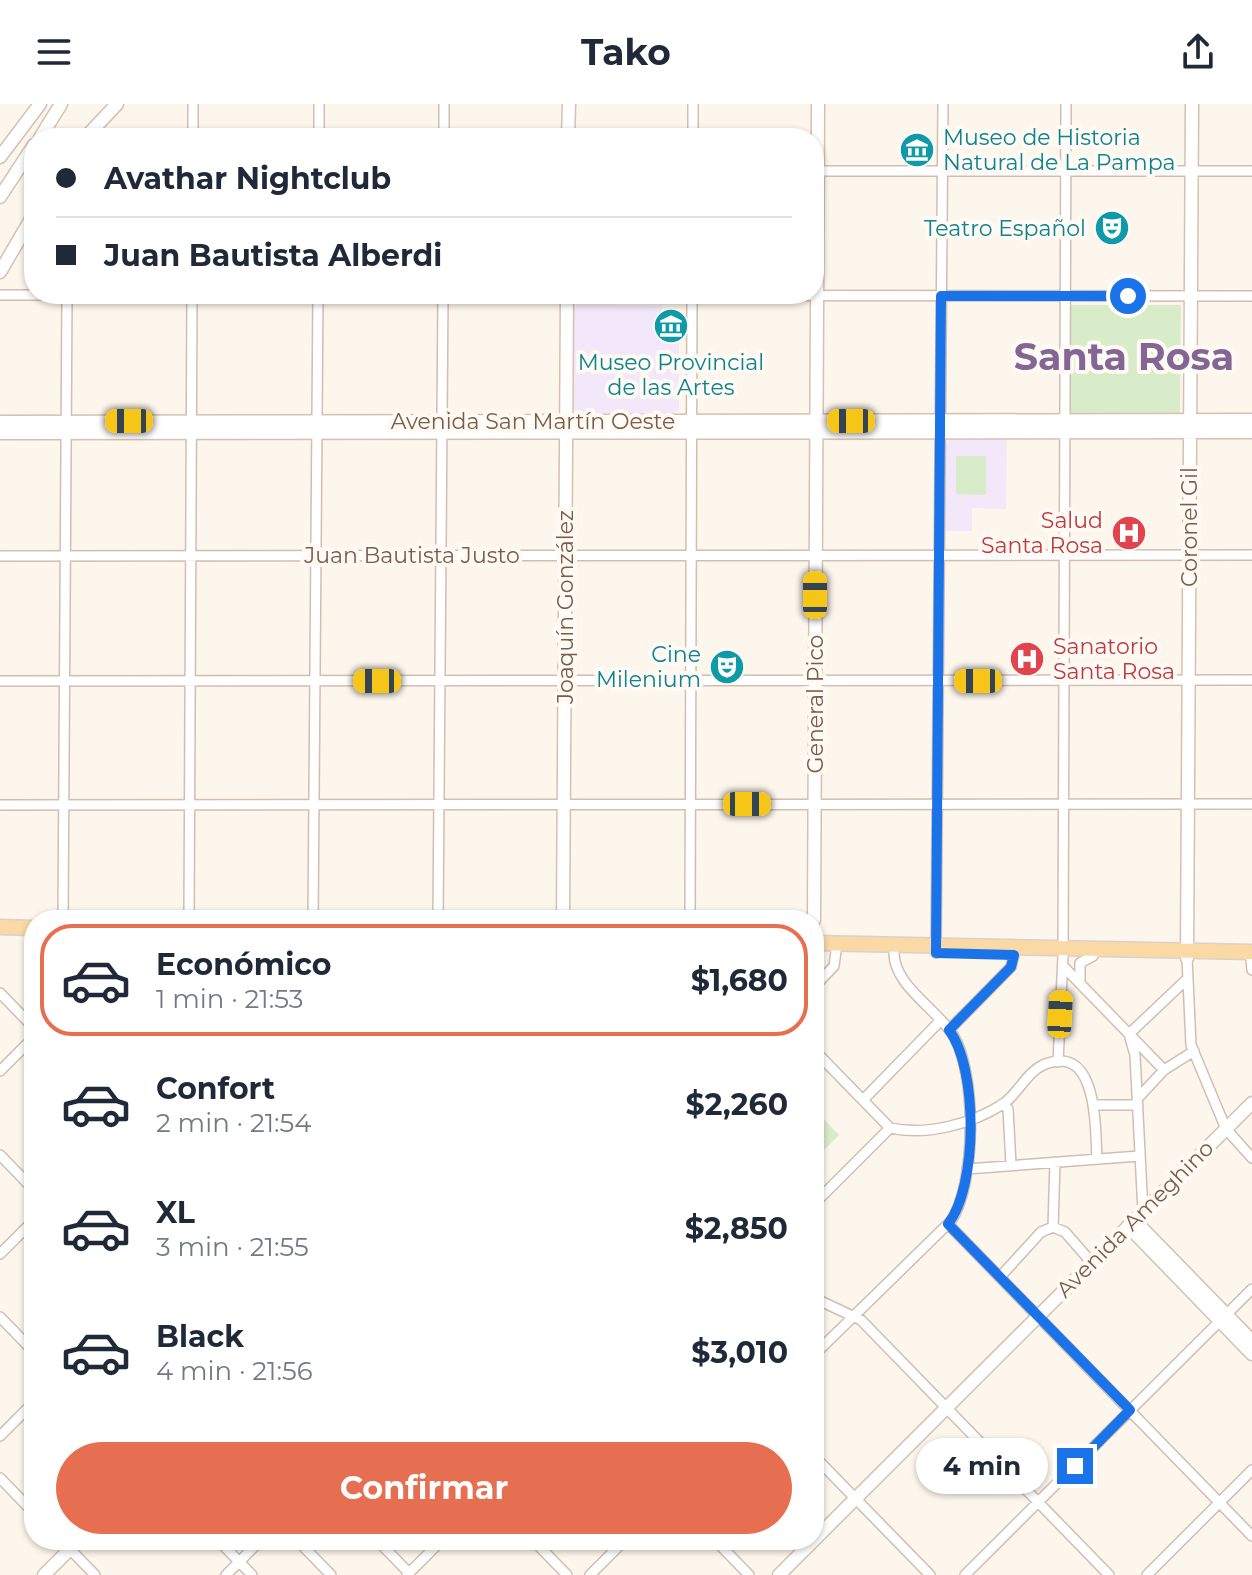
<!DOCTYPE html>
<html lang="es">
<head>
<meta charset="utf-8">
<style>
  :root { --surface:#fff; --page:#f2f2f3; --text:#1f2937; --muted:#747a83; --line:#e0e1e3; --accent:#e76f51 }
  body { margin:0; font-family:Montserrat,sans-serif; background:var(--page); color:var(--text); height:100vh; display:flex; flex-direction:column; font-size:30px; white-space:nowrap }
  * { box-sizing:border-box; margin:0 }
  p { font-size:26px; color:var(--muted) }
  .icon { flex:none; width:44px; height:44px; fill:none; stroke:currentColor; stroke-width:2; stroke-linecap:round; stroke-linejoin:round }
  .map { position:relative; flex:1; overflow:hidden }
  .details { position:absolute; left:24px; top:806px; width:800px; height:640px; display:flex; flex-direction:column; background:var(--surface); border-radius:32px; box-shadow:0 2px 6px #0004 }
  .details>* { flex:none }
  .banner { position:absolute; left:24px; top:24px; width:800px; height:176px; border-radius:32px; box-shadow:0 2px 6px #0004; display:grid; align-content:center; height:176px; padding:0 32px; background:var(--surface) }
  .end { position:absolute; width:36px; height:36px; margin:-18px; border:10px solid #1a73e8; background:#fff; box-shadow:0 0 0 4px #fff }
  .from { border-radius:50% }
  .bubble { position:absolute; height:56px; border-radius:28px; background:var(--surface); box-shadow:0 2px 6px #0004; font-size:26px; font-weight:700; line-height:56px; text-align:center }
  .car { position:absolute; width:24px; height:48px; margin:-24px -12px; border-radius:10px; box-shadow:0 0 6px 2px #0007; background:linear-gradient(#f5c518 24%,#345 0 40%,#f5c518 0 76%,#345 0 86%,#f5c518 0) }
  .banner b { display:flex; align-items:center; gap:28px; height:76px; font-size:30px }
  .banner b+b { border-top:2px solid var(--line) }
  .banner i { width:20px; height:20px; background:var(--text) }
  ul { padding:14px 0 0; list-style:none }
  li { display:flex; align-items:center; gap:24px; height:112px; margin:0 16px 12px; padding:0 16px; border:4px solid transparent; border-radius:32px }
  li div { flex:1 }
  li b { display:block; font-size:30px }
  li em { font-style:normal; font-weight:700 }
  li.current { border-color:var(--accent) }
  li>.icon { width:72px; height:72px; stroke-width:1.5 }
  .button { display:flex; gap:16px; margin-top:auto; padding:16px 32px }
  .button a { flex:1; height:92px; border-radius:48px; background:var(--accent); color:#fff; font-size:32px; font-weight:700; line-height:92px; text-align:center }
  header { display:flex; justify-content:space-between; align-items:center; height:104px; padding:0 32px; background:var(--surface); font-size:36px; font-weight:700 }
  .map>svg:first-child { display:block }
</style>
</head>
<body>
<header><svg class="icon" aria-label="menu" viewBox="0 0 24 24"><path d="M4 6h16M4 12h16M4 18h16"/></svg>Tako<svg class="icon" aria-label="share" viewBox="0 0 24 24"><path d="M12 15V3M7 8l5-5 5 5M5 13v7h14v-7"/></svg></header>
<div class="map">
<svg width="1252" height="1471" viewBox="0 0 1252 1471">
  <rect width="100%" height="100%" fill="#fdf6ec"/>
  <path fill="#f3e8fa" d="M577,201l85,1v31h17v73l-5,4h-98l-5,-6 1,-97z
    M949,336h58l-1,69 -34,-1v23h-28l1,-86z"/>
  <path fill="#d8ecc9" d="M1069,201h112l-1,111 -112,-1z
    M956,352h30v39l-30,-1z
    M814,1005l25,26 -25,25z"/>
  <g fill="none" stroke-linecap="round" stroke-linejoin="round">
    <g stroke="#d1beb0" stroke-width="12">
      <path id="street" d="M193,34v-34
        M319,34v-34
        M444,34v-34
        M693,34v-34
        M814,67h438
        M0,191l1252,1
        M0,452l1252,-1
        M0,577l1252,-1
        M0,701l1252,-1
        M63,816l4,-626
        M189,816l3,-626
        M313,816l5,-626
        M438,816l5,-626
        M690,816l2,-626
        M936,849l7,-849
        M1187,854l4,87 35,84 26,29
        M1251,855l1,11
        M1063,862l101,104
        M1080,877v-18l13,-7
        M814,883l20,-21 2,-15
        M0,889l34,35
        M949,926l62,-63 3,-12
        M1129,930l6,21 8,157
        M1129,930l58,-55
        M814,946l76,78
        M1058,958l5,-106 3,-852
        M0,967l34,-34
        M1138,994l26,-28 30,-19
        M863,996l78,-80
        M1002,1000l6,5 3,56
        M1094,1001h44
        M890,1024c37,8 82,-4 113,-24 15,-10 23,-31 40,-39 56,-24 52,65 54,94
        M0,1051l34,35
        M967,1065l172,-13
        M814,1100l76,-76
        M948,1120l304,312
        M1053,1123l2,-65
        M1053,1123l12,5 27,31
        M0,1150l34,-34
        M1000,1173l41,-45 12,-5
        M814,1194l47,22 248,255
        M0,1213l34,35
        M814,1251l137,-134c25,-37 26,-147 2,-186 -16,-26 -60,-50 -59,-83
        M0,1332l34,-34
        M814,1352l116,119
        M0,1374l34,35
        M61,1436l34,35
        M218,1436l34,35
        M297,1436l34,35
        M377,1436l32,33
        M533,1436l34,35
        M715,1436l34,35
        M226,1471l35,-35
        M407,1471l35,-35
        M590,1471l35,-35
        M965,1471l287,-286
        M1147,1471l105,-105"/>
    </g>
    <g stroke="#d6c0b0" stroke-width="15">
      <path id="secondary" d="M40,34l21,-34
        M85,34l32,-34
        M568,34l1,-34
        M0,53l40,-53
        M0,93l34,-52
        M0,168l34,-58
        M0,318l1252,-2
        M0,329l1252,-1
        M563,816l4,-626
        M814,816l4,-816
        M1187,854l5,-854
        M1134,1116l118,121
        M1128,1122l124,128
        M814,1436l438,-437
        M44,1471l35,-35
        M779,1471l35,-35"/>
    </g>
    <g stroke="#dad1cd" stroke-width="17">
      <path id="primary" d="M0,823l34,1
        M814,839l438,9"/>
    </g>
    <use href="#street" stroke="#fff" stroke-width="9"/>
    <use href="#secondary" stroke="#fff" stroke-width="12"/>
    <use href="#primary" stroke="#fbd9a5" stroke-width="14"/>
  </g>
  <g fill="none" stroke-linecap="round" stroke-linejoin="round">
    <path stroke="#1a73e8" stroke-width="10" d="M1075,1362l55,-56 -182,-186c30,-38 30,-156 1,-194l62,-63 3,-12 -78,-2 5,-657h187"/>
  </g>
  <defs>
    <g id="museum-disc" transform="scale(1.8)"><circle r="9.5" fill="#0f9aa8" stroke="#fffaf3"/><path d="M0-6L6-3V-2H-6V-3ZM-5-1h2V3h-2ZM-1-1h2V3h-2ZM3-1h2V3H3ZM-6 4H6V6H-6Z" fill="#fff"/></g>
    <g id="theatre-disc" transform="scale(1.8)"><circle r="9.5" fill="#0f9aa8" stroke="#fffaf3"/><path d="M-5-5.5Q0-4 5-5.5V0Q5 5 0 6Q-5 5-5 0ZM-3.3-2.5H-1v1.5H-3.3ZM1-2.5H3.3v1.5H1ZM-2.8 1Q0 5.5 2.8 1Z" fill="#fff"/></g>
    <g id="hospital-disc" transform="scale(1.8)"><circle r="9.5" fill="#e0444e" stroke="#fffaf3"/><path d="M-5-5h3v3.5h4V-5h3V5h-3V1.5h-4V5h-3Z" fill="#fff"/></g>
  </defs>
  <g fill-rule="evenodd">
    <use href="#museum-disc" x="917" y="46"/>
    <use href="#theatre-disc" x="1112" y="124"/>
    <use href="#museum-disc" x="671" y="222"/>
    <use href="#hospital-disc" x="1129" y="429"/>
    <use href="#hospital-disc" x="1027" y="555"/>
    <use href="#theatre-disc" x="727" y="563"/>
  </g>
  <g text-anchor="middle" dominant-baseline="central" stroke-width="8" stroke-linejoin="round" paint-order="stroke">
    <g font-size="22" fill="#0d838f" stroke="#fffaf3" text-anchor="end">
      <text x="943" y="33" text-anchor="start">Museo de Historia<tspan x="943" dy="25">Natural de La Pampa</tspan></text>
      <text x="1086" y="124">Teatro Español</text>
      <text x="671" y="258" text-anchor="middle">Museo Provincial<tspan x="671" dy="25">de las Artes</tspan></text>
      <text x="701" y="550">Cine<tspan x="701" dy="25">Milenium</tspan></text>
    </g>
    <g font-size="22" fill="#7a5c4d" stroke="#fffaf3">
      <text x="533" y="317">Avenida San Martín Oeste</text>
      <text transform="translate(1189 423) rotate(-90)">Coronel Gil</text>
      <text x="412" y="451">Juan Bautista Justo</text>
      <text transform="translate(565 503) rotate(-90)">Joaquín González</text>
      <text transform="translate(815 600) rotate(-90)">General Pico</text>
      <text transform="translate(1135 1115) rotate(-45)">Avenida Ameghino</text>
    </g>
    <g font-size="22" fill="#be3a42" stroke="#fffaf3" text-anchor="end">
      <text x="1103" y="416">Salud<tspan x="1103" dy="25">Santa Rosa</tspan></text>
      <text x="1053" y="542" text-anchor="start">Sanatorio<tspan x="1053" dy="25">Santa Rosa</tspan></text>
    </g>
    <g font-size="38" font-weight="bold" fill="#846695" stroke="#fffaf3">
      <text x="1124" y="252">Santa Rosa</text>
    </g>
  </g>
</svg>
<i class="end from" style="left:1128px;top:192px"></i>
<i class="end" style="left:1075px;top:1362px"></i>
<div class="bubble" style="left:916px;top:1334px;width:132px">4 min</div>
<i class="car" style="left:129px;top:317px;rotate:270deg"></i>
<i class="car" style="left:851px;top:317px;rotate:270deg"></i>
<i class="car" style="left:815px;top:491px;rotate:0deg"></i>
<i class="car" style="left:377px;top:577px;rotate:270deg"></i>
<i class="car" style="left:978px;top:577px;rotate:270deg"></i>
<i class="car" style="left:747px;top:700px;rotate:90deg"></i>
<i class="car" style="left:1060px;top:910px;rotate:3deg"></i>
<div class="banner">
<b><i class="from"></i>Avathar Nightclub</b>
<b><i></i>Juan Bautista Alberdi</b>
</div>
<section class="details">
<ul>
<li class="current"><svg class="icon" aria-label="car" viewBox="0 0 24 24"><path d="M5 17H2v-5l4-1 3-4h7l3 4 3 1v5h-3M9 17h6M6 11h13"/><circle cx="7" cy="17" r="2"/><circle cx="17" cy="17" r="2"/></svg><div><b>Económico</b><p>1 min · 21:53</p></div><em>$1,680</em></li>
<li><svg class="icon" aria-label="car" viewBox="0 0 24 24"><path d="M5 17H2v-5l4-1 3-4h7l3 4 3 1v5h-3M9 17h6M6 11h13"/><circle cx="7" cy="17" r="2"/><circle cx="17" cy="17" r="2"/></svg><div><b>Confort</b><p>2 min · 21:54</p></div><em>$2,260</em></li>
<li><svg class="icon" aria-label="car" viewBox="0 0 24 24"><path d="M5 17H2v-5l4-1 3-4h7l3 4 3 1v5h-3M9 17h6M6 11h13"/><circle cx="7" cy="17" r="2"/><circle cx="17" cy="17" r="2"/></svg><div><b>XL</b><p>3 min · 21:55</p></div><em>$2,850</em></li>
<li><svg class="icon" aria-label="car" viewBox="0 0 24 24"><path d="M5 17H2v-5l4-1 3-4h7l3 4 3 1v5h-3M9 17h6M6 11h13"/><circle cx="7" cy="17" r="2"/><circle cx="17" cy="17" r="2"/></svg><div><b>Black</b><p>4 min · 21:56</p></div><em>$3,010</em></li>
</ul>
<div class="button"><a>Confirmar</a></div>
</section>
</div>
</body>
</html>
